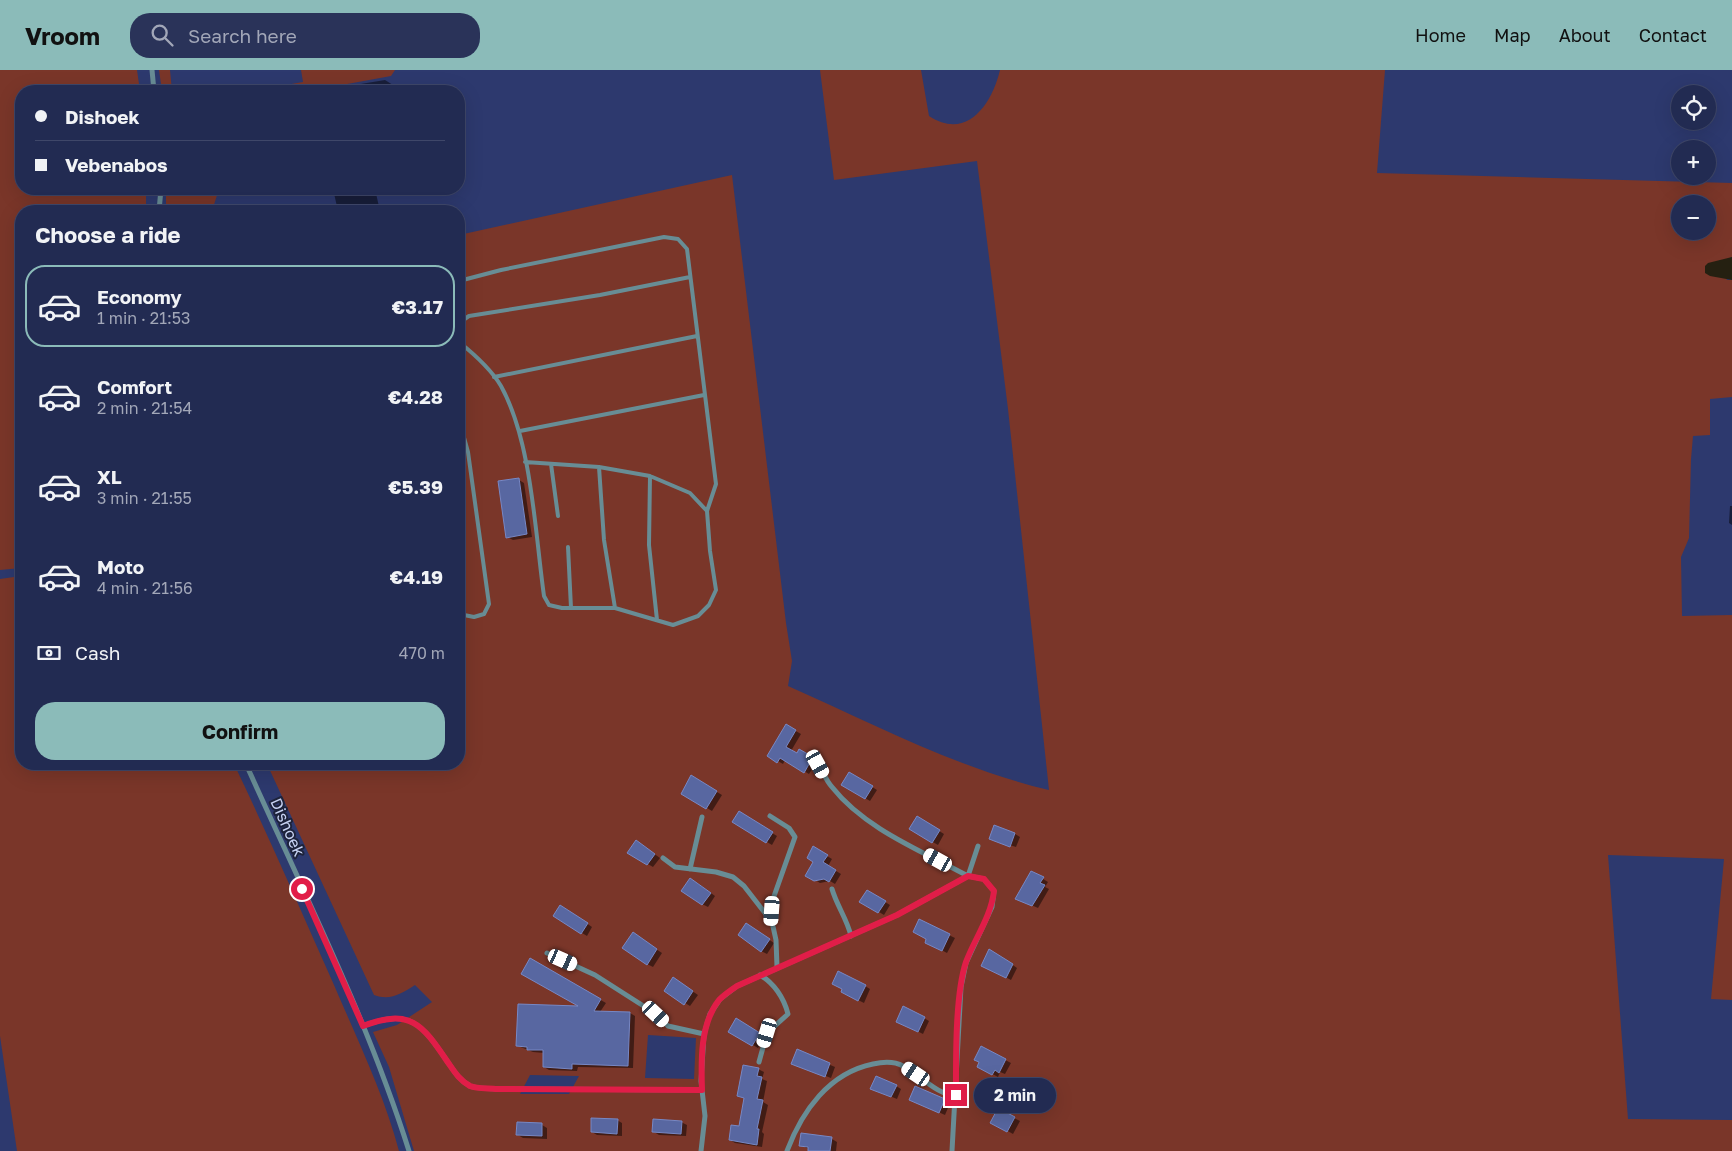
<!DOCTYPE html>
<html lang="en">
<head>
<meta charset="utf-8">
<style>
  :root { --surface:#222b52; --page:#2a3359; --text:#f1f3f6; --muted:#a2a7b8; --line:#3f4769; --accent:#8bbbb9 }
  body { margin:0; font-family:"Golos Text",sans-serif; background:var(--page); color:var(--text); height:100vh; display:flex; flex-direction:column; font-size:19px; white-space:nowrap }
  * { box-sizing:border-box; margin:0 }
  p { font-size:16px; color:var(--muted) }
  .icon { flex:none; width:28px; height:28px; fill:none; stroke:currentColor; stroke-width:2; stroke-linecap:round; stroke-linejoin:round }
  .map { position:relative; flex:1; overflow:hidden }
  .panel { position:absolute; left:15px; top:135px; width:450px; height:565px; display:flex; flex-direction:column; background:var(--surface); border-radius:20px; box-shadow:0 5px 20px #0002,0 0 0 1px var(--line) }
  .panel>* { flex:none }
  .banner { position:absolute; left:15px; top:15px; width:450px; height:110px; border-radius:20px; box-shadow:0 5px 20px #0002,0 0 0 1px var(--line); display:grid; align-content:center; height:110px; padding:0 20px; background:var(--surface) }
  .buttons { position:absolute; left:1671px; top:15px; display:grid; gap:10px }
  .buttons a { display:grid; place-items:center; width:45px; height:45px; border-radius:50%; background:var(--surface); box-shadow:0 5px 20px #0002,0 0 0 1px var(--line); font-size:25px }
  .end { position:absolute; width:22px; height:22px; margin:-11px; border:6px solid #e11d48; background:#fff; box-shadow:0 0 0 2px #fff }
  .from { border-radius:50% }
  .bubble { position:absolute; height:35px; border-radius:18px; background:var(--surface); box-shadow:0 5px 20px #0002,0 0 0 1px var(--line); font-size:16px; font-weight:700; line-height:35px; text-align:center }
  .car { position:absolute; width:15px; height:30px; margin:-15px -8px; border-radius:6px; box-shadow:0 0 4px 1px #0007; background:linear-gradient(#fff 24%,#345 0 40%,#fff 0 76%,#345 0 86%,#fff 0) }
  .banner b { display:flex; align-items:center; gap:18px; height:48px; font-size:19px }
  .banner b+b { border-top:1px solid var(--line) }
  .banner i { width:12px; height:12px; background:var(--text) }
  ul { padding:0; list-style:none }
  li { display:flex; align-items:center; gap:15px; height:82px; margin:0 10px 8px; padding:0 10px; border:2px solid transparent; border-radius:20px }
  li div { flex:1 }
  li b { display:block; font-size:19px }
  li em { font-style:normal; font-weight:700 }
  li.active { border-color:var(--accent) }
  li>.icon { width:45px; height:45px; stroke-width:1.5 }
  h2 { padding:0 20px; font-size:22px; line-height:60px }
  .pay { display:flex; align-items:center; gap:12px; height:55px; padding:0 20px; font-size:19px }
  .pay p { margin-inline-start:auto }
  .action { display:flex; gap:10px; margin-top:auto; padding:10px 20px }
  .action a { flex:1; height:58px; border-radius:20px; background:var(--accent); color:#111; font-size:20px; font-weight:700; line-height:58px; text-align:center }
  header { display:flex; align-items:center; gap:30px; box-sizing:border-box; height:70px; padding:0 25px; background:var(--accent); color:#111 }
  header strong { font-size:24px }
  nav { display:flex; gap:28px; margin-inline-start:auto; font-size:18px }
  .search { width:350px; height:45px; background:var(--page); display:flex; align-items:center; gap:12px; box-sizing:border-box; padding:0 18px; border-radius:20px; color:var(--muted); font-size:19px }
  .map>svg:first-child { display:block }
</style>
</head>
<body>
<header>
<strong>Vroom</strong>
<div class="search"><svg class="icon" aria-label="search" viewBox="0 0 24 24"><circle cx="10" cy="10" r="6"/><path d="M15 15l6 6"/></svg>Search here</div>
<nav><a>Home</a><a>Map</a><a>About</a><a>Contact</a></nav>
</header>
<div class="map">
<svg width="1732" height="1081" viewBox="0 0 1732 1081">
  <rect width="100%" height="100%" fill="#2d396e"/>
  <path fill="#7a3629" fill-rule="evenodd" d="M0,0h137l3,21h-119v98h125v21l-125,1v357l-21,2z
    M159,0h11l2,21h-10z
    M301,0h94l-4,6 -82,15h-21l-2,-6 17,-3z
    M820,0h101l8,46c38,25 63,-12 71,-46h385l-8,103 355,10v74l-7,3h-6l8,20h5v117l-22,2v36l-17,1 -2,23 -2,79 -8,19 1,59 50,-1v385l-21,-1 13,-140 -116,-4 20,264 104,1v31h-1318l-25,-84 -16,-35 24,-7 35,-23 -17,-17c-14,9 -25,16 -41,10l-107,-231h192v-529l273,-60 54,448 6,38 -4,25c86,38 168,82 261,104l-41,-381 -31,-248 -143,19zM1680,134h28v27h-28zM648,965l48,3 -2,41 -49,-1zM530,1005l48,1h1l-10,18h-49z
    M166,119h53l-7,22h-46z
    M21,506v188h213c35,73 67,147 100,221 23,54 50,109 65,166h-382l-17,-115v-457z"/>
  <path fill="#252011" d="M1732,187v23l-22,-4 -5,-3v-7l3,-3z"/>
  <path fill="#0007" d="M385,10l8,5 2,6h-77z
    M292,119h27l-21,3z
    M333,119h42l5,22h-42z
    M293,134l8,7h-72v-5z
    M519,410l5,3 8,54 -19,3 -6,-3z
    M1730,436h2v19l-3,-2z
    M787,656l14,8 -10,17 6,4 3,-4 17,10 -8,13 -24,-14 -2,4 -14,-8z
    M850,703l27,17 -7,11 -27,-16z
    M692,707l30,18 -10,16 -30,-18z
    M739,743l38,23 -5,9 -38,-23z
    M917,747l27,17 -6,11 -28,-16z
    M1015,764l5,3 -4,10 -22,-7z
    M642,775l18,13 -7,9 -24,-14z
    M814,778l18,11 -4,7 13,8 -6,10 -5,-3 -10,2 -13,-8 8,-13z
    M1032,802l16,10 -3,5 4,2 -11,19 -16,-7z
    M696,812l19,14 -7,11 -6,-3z
    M867,821l23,14 -6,10 -23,-14z
    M566,839l26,18 -5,9 -33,-20z
    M920,851l35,17 -8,15 -15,-8z
    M752,858l22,15 -7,11 -6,-3z
    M638,867l24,16 -9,14 -6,-3z
    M1000,886l17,12 -6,12 -23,-12z
    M530,890l76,43 -6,9 30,1 5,3 -2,52 -55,-1 -1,4 -28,-1 -5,-3v-14l-11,-1 -15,-6 65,-39z
    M679,912l19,13 -8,11 -5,-3z
    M865,916l5,3 -6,14 -22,-11z
    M924,948l5,3 -6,13 -20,-10z
    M742,953l22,14 -6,11 -28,-17z
    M982,978l29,15 -6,11 -5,-2 -2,5 -20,-11z
    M798,981l37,16 -4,11 -34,-13z
    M758,999l6,3 -2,7 5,2 -4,21 5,3 -6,27 2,2 -2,13 -27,-4 -5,-3 10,-12 6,-29 -8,-3z
    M896,1016l5,3 -4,10 -20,-8z
    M915,1018l35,15 -5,12 -29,-13z
    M998,1040l22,11 -7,13 -21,-12z
    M617,1050l5,3v13l-25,-1 -5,-3z
    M681,1052l6,3 -1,11 -27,-1 -5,-3z
    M542,1055l5,3v11l-24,-1 -5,-3z
    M832,1069l5,3 -1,9h-26l-1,-2 -9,-4z"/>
  <path fill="#5867a1" stroke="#7788c5" d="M519,408l8,56 -21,4 -8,-57z
    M786,654l10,6 -10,17 11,6 2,-4 14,8 -9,16 -24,-15 -3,5 -10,-7z
    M849,702l24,14 -8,13 -24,-14z
    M691,705l26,16 -11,18 -25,-15z
    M739,741l34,21 -7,11 -34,-21z
    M917,746l23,14 -8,13 -23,-14z
    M994,755l21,8 -5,14 -21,-8z
    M636,770l19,14 -8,11 -20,-12z
    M813,776l15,9 -5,7 13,8 -7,12 -5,-3 -10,2 -9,-5 8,-14 -6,-4z
    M1031,801l13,6 -4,6 5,2 -13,21 -17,-7z
    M690,808l21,15 -9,12 -21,-14z
    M867,820l19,11 -8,12 -19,-11z
    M560,835l28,18 -7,11 -28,-18z
    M919,849l31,15 -8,17 -17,-8 1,-4 -13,-7z
    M746,853l24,16 -9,13 -23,-17z
    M633,862l24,17 -10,16 -25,-17z
    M989,879l24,15 -7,14 -25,-12z
    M530,888l71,41 -7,12 36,1 -2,54 -56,-2v5l-29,-2v-17h-16v-3l-11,-1 2,-42 60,2 -57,-32z
    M838,901l28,14 -8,16 -17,-9 1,-3 -10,-5z
    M673,907l20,14 -9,14 -20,-14z
    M903,936l22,11 -7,15 -22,-10z
    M736,948l24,15 -8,13 -24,-14z
    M981,976l25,13 -7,14 -4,-3 -3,5 -15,-8 2,-5 -5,-2z
    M797,979l33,14 -5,14 -34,-13z
    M743,995l16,3 -2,8 5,1 -5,22 6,1 -6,29h2l-2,16 -28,-5 2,-15 8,1 5,-28 -7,-2z
    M876,1006l21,9 -6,12 -21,-8z
    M915,1016l30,13 -6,14 -30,-13z
    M998,1038l17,9 -8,15 -17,-9z
    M591,1048l27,1 -1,15 -26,-2z
    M653,1049l29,2 -1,13 -29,-2z
    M517,1052l25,1v13l-26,-1z
    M801,1063l31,4 -2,14h-22v-4l-9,-1z"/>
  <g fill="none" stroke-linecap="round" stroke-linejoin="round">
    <path stroke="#688d95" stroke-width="4" d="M459,211l42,-11 163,-33 14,2 9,10 29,235 -9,27 3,40 6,39 -7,15 -11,11 -25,9 -58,-17h-53l-13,-3 -5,-9c-9,-63 -12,-154 -43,-210 -10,-17 -27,-32 -42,-44
      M459,253l10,-7 131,-21 90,-18
      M494,307l203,-41
      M459,358l4,6 5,18 21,152 -5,10 -10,3 -15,-3
      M520,361l184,-36
      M525,392l74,5 51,9 40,17 17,18
      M551,394l7,52
      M599,397l5,73 11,68
      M650,406l-1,69 8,75
      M568,477l3,61"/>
    <path stroke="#688d95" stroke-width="5" d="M152,0l2,21
      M159,141l2,-22
      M246,694c57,127 121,254 163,387
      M818,694c5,7 8,17 14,23 33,42 90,64 136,89l16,3 10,12 -2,16 -26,56 -5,24 -9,164
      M770,746l19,12 6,9 -22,62 -1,23
      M663,788l12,9 41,5 17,5 11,9 28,36 4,18 1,27
      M690,799l12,-52
      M832,819c5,17 15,30 19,47
      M547,883l48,22 61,39 12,12 36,8
      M363,956c47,-18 59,-2 84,35 7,10 12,19 23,25 7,3 19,2 27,3l205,1
      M759,992l8,-29 21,-19c-4,-16 -14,-31 -28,-39
      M701,1081l4,-35 -4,-35 3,-47 6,-20 10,-15 17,-13 160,-71 71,-39 10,-30
      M787,1081c15,-40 42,-78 86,-87 9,-2 21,-3 30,2 17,8 34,30 53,29"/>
  </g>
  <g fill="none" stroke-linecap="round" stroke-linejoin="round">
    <path stroke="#e11d48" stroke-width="6" d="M302,819l61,137c47,-18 59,-2 84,35 7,10 12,19 23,25 7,3 19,2 27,3l205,1c-1,-29 -2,-66 17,-90 5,-5 12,-10 18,-14l160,-71 71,-39 16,3 10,12c-3,26 -19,47 -28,71 -11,33 -10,98 -10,133"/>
  </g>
  <g text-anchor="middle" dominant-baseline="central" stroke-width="4" stroke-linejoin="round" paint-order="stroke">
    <g font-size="16" fill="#c7d2f2" stroke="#1d233b">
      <text transform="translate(288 757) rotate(66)">Dishoek</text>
    </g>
  </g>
</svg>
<div class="buttons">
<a><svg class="icon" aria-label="locate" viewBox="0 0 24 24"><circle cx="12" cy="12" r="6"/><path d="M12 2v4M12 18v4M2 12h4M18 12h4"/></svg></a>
<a>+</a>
<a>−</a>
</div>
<i class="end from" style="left:302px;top:819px"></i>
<i class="end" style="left:956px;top:1025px"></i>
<div class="bubble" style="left:974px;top:1008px;width:82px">2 min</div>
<i class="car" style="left:818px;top:694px;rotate:151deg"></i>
<i class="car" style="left:938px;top:790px;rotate:299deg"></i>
<i class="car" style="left:772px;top:841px;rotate:184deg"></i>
<i class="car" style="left:563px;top:890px;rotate:114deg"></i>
<i class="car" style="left:656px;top:944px;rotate:133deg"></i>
<i class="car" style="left:767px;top:963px;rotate:197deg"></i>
<i class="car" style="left:916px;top:1004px;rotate:304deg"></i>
<div class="banner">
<b><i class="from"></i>Dishoek</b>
<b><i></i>Vebenabos</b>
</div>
<section class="panel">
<h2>Choose a ride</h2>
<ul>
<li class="active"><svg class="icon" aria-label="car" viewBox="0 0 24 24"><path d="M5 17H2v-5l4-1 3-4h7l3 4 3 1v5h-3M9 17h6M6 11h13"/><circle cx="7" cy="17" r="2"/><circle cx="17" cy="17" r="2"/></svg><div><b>Economy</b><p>1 min · 21:53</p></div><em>€3.17</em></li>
<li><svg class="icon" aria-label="car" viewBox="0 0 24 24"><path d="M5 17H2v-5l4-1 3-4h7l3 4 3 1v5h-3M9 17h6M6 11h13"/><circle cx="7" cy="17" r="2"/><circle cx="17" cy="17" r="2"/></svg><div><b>Comfort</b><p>2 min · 21:54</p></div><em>€4.28</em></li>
<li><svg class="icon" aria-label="car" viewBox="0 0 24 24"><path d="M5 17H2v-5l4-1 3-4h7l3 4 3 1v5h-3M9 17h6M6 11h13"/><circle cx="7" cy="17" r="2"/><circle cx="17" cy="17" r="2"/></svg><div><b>XL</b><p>3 min · 21:55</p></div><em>€5.39</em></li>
<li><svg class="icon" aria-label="car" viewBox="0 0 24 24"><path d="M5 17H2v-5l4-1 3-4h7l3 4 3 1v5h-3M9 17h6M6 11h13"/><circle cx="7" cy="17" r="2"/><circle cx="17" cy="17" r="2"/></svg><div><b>Moto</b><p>4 min · 21:56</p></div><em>€4.19</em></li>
</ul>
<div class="pay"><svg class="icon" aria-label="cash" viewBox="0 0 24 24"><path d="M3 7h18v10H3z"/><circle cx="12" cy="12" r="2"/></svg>Cash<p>470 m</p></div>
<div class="action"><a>Confirm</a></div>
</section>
</div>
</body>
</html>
